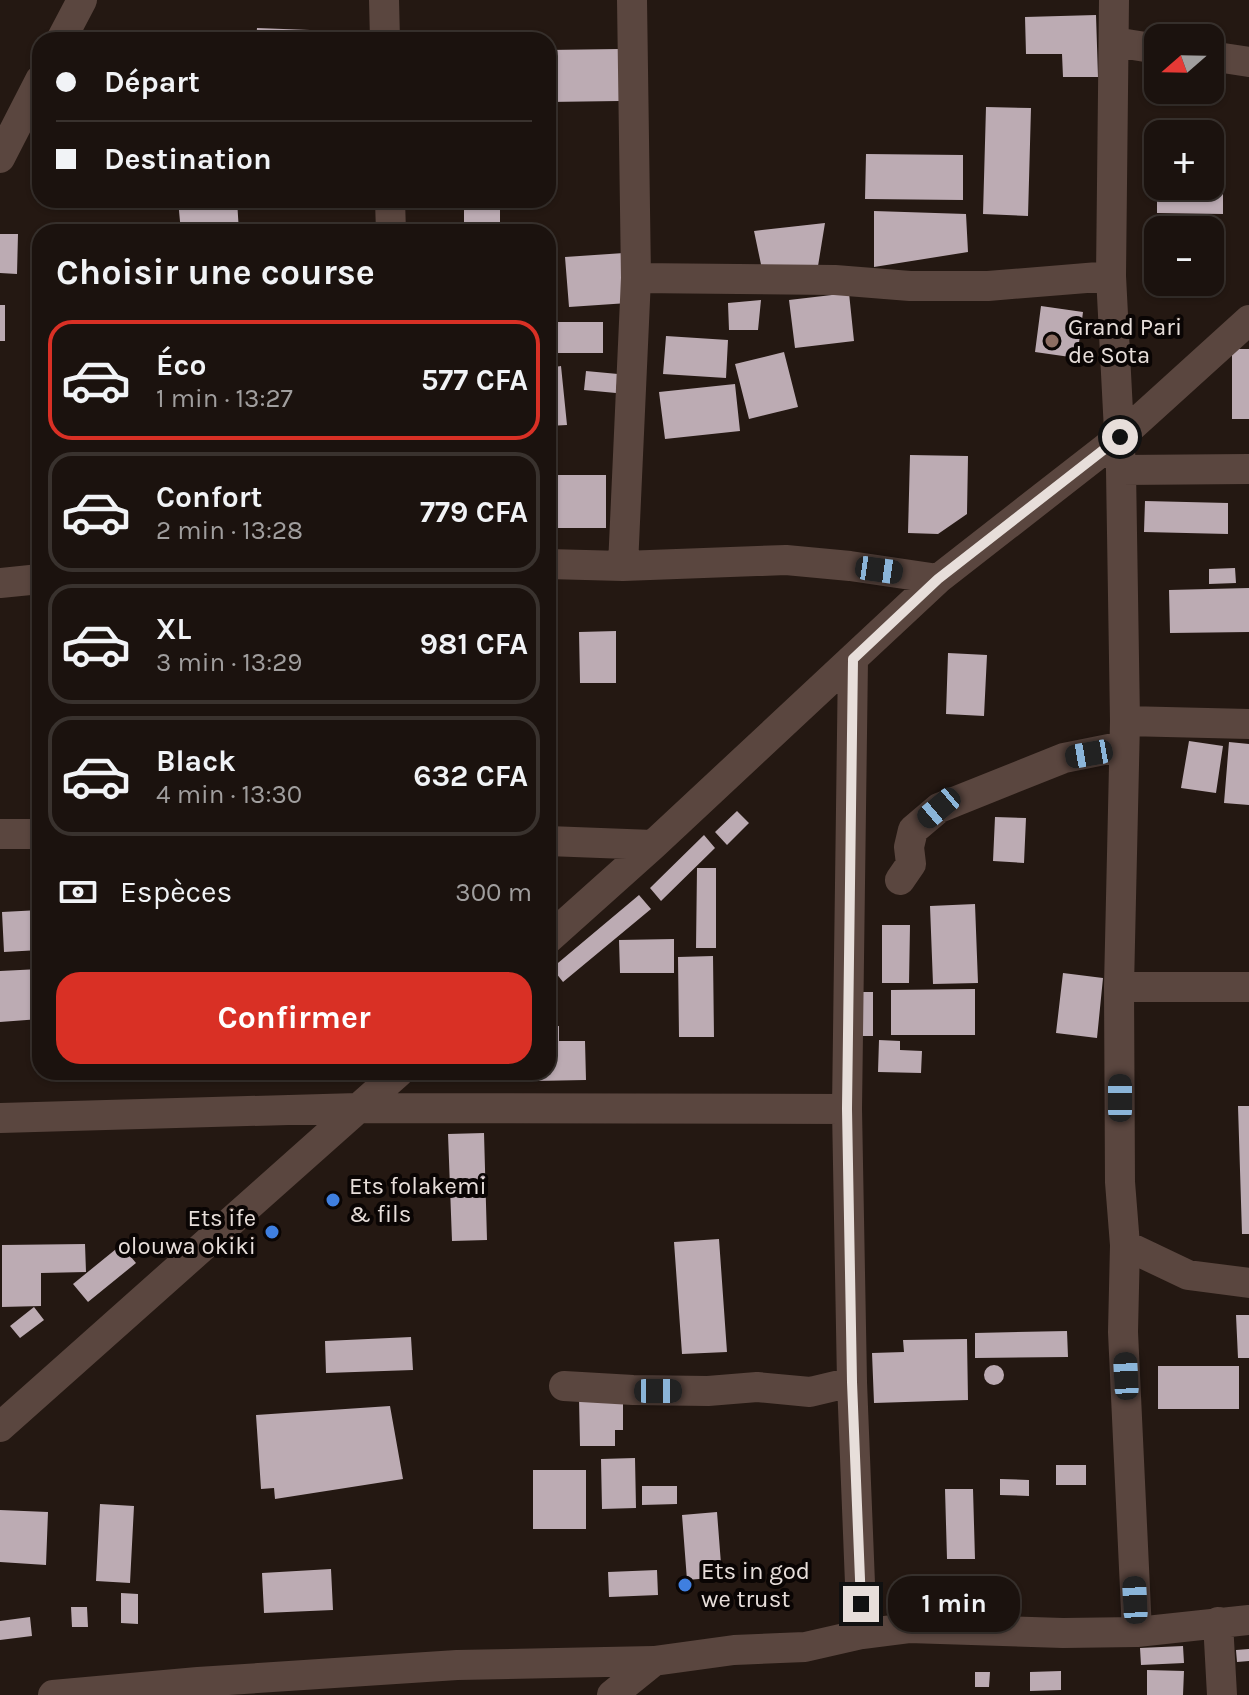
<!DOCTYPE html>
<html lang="fr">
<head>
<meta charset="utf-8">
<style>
  :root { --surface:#1b120e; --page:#28201c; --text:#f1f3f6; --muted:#a09e9e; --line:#39322e; --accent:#d93025 }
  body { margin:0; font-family:Karla,sans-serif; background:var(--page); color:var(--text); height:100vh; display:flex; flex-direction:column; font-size:30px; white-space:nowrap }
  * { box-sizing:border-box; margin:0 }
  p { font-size:26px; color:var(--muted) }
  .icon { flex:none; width:44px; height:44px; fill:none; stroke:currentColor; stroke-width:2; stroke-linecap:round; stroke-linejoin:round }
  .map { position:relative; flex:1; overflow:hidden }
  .details { position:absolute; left:32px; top:224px; width:524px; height:856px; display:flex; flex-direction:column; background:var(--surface); border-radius:24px; box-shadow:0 2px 6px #0004,0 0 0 2px var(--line) }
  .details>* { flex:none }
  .banner { position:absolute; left:32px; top:32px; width:524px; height:176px; border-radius:24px; box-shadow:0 2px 6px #0004,0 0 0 2px var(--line); display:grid; align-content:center; height:176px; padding:0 24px; background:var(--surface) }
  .needle { width:52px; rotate:250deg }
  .buttons { position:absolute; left:1144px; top:24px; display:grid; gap:16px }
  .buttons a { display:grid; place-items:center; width:80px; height:80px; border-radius:16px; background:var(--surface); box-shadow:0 2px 6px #0004,0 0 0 2px var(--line); font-size:40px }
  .end { position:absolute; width:36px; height:36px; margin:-18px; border:10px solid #e7deda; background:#111; box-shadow:0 0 0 4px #111 }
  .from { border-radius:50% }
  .bubble { position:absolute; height:56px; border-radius:24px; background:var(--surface); box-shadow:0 2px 6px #0004,0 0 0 2px var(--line); font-size:26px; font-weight:700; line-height:56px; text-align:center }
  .car { position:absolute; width:24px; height:48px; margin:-24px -12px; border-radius:10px; box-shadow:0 0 6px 2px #0007; background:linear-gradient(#222 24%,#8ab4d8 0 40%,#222 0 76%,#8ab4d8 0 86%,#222 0) }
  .banner b { display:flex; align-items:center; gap:28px; height:76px; font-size:30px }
  .banner b+b { border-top:2px solid var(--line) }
  .banner i { width:20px; height:20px; background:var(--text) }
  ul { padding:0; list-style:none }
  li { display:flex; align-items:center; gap:24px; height:120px; margin:0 16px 12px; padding:0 8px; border:4px solid var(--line); border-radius:24px }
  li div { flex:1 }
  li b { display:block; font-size:30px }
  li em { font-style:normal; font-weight:700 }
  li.selected { border-color:var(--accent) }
  li>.icon { width:72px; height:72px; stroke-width:1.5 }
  h2 { padding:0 24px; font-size:36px; line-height:96px }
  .pay { display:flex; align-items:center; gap:20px; height:88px; padding:0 24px; font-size:30px }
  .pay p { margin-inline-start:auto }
  .button { display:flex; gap:16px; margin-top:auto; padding:16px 24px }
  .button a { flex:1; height:92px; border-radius:24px; background:var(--accent); color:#fff; font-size:32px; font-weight:700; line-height:92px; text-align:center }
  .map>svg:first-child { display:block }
</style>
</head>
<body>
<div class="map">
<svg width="1249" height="1695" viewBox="0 0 1249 1695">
  <rect width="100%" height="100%" fill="#241812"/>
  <path fill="#bcabb3" d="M1096,15l2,62h-35l-1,-23h-36l-1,-37z
    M257,28l106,4v8h-107z
    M619,49v52l-71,1v-52z
    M986,107l45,1 -3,108 -45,-2z
    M866,154l97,1v45l-98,-1z
    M1210,175h13v39l-66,-1v-27h53z
    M178,200h59l2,32h-58z
    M464,203h36v29h-36z
    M874,211l92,3 2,38 -94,15z
    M825,223l-7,43 -55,8 -9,-43z
    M0,234h18l-1,40 -17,-1z
    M624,253l4,50 -59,4 -4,-50z
    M849,293l5,48 -59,7 -6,-48z
    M761,300l-3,30h-29l-1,-27z
    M0,305h5v36h-5z
    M1041,306l42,6 -6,46 -42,-6z
    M548,322h55v31h-55z
    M33,324h7v42h-4z
    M666,336l62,4 -2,38 -63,-4z
    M1232,349h17v70h-17z
    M784,352l14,55 -49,12 -14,-55z
    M561,366l6,59 -19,1v-58z
    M586,371l32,3 -2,19 -32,-3z
    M735,384l5,47 -75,8 -6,-47z
    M910,455l58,1 -1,58 -29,20 -30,-1z
    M548,475h58v53h-58z
    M1145,501l83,2v31l-84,-2z
    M1235,568l1,15 -27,1v-15z
    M1249,588v44l-79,1 -1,-43z
    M616,631v52h-36l-1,-51z
    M948,653l39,2 -3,61 -38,-2z
    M1189,741l34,5 -7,47 -35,-5z
    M1229,742l20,2v61l-25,-2z
    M737,811l12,12 -22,22 -12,-13z
    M995,817l31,1 -2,45 -31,-2z
    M704,835l11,13 -54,53 -11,-13z
    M697,868h19v80h-20z
    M639,895l12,14 -88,73 -11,-14z
    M975,904l3,79 -45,1 -3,-78z
    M40,910v40l-36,2 -2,-40z
    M882,925h28l-1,58h-27z
    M674,939v34h-54l-1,-33z
    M713,956l1,81h-35l-1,-80z
    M40,969v50l-40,3v-51z
    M1063,973l40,5 -6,60 -41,-5z
    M975,989v46h-84v-45z
    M857,992h16v44h-15z
    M559,1026v15h26l1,39 -52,1v-9h14v-45z
    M879,1040l21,1v9l22,1 -1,22 -43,-1z
    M1238,1106h11v128h-7z
    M484,1133l3,107 -35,1 -4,-107z
    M719,1239l8,113 -45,2 -8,-112z
    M85,1244l1,28 -45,1v33l-39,1v-62z
    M121,1245l15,18 -48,39 -15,-18z
    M34,1307l10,13 -24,18 -10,-12z
    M1236,1315h13v43h-11z
    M1067,1331l1,26 -93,1v-25z
    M411,1337l2,33 -87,3 -1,-32z
    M967,1339l1,61 -94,3 -2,-50 32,-1 -1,-12z
    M984 1375a10 10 0 1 1 20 0a10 10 0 1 1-20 0Z
    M1158,1366h81v43h-81z
    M623,1397v33h-8v16h-35l-1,-48z
    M390,1406l13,73 -128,20 -1,-11 -13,1 -5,-74z
    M635,1458l1,50 -34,1 -1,-50z
    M1056,1465h30v20h-30z
    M533,1470h53v59h-53z
    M1000,1479l29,1v16l-29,-1z
    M642,1486h35v18l-35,1z
    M945,1489h28l2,70h-28z
    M100,1504l34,2 -4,77 -34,-2z
    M0,1510l48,2 -2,53 -46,-3z
    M717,1512l5,65 -35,3 -5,-65z
    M331,1569l2,41 -69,3 -2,-40z
    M657,1570l1,25 -49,2 -1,-25z
    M121,1593l17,1v30l-17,-1z
    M71,1607h16l1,20h-16z
    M30,1617l2,19 -32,4v-19z
    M1183,1646l1,17 -43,2 -1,-17z
    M1249,1649v12l-12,1 -1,-12z
    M1147,1670l37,1 -1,24h-36z
    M1061,1671v19l-31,1v-19z
    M975,1672h15l-1,15h-14z"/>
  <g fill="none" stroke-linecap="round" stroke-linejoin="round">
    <path stroke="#5a463f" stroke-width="30" d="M384,0l1,40
      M632,0l4,278 -13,288 163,-6 64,6 88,13
      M61,40l21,-40
      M1114,42l44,7
      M1210,56l39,6
      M0,158l40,-78
      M390,200l1,32
      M1111,276l10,194 4,251 -6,266 1,195 5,63 63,30 61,8
      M636,278l199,2 75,6h78l123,-10 3,-276
      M1121,470l128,-1
      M548,564l75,2
      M0,583l40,-4
      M853,659l-6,450 5,273 10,252
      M1125,721l124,3
      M0,834h40
      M548,841l105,4
      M900,880l11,-16 -2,-17 4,-17 26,-22 125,-50 60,-12
      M548,939l105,-94 285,-266 182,-142 129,-117
      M1119,987h130
      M0,1118l358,-10 489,1
      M1125,1245l-2,87 14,300
      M564,1386l69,4 75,1 49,-4 53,5 42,-10
      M0,1427l399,-355
      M1218,1622l4,73
      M53,1695l145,-13 259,-17 197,-4 80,-11 71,-3 57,-13 47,-6 154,5 74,-1 112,-12
      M612,1695l42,-34"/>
  </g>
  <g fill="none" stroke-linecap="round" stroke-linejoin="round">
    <path stroke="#e7deda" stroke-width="10" d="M861,1604l-9,-222 -5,-273 6,-450 85,-80 182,-142"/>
  </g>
  <circle fill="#8d6e63" stroke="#0a0504" stroke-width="3" cx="1052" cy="341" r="8"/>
  <g fill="#3f7fe0" stroke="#0a0504" stroke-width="3">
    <circle cx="333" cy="1200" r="8"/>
    <circle cx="272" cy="1232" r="8"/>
    <circle cx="685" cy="1585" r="8"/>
  </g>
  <g text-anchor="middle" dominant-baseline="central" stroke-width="8" stroke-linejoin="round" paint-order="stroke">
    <g font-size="24" fill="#e7deda" stroke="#0a0504" text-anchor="start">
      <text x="1068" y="327">Grand Pari<tspan x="1068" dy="28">de Sota</tspan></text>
      <text x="349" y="1186">Ets folakemi<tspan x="349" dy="28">&amp; fils</tspan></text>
      <text x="256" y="1218" text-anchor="end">Ets ife<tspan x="256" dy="28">olouwa okiki</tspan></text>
      <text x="701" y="1571">Ets in god<tspan x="701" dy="28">we trust</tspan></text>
    </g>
  </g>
</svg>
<div class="buttons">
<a><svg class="needle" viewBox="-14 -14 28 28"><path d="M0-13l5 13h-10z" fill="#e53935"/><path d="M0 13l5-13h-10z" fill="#a09e9e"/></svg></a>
<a>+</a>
<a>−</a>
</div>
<i class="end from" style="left:1120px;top:437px"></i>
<i class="end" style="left:861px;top:1604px"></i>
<div class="bubble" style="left:888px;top:1576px;width:132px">1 min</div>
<i class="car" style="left:879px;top:570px;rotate:98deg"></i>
<i class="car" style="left:1089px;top:754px;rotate:260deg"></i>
<i class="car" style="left:939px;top:808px;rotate:230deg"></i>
<i class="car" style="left:1120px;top:1098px;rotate:0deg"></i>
<i class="car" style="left:1126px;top:1376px;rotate:357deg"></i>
<i class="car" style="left:658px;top:1391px;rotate:90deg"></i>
<i class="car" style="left:1135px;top:1600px;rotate:357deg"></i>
<div class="banner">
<b><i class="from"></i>Départ</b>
<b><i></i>Destination</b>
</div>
<section class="details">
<h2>Choisir une course</h2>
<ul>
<li class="selected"><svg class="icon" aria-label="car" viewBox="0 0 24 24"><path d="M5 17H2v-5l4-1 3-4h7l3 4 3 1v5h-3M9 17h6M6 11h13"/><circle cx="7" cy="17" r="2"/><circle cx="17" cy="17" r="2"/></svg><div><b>Éco</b><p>1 min · 13:27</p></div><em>577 CFA</em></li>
<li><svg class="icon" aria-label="car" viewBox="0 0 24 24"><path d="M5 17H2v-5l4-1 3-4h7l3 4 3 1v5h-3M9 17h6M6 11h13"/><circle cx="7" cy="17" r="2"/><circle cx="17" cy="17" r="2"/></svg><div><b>Confort</b><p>2 min · 13:28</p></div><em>779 CFA</em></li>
<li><svg class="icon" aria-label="car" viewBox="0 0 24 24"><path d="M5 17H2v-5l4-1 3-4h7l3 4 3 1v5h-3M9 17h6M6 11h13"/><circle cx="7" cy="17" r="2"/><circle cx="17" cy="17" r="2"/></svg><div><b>XL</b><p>3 min · 13:29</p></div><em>981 CFA</em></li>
<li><svg class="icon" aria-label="car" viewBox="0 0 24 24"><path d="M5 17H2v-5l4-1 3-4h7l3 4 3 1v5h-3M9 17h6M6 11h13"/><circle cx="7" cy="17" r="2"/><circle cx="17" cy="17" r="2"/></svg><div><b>Black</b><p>4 min · 13:30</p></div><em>632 CFA</em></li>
</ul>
<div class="pay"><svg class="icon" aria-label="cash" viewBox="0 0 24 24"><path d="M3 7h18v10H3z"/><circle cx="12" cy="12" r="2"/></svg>Espèces<p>300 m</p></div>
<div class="button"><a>Confirmer</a></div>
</section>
</div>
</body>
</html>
